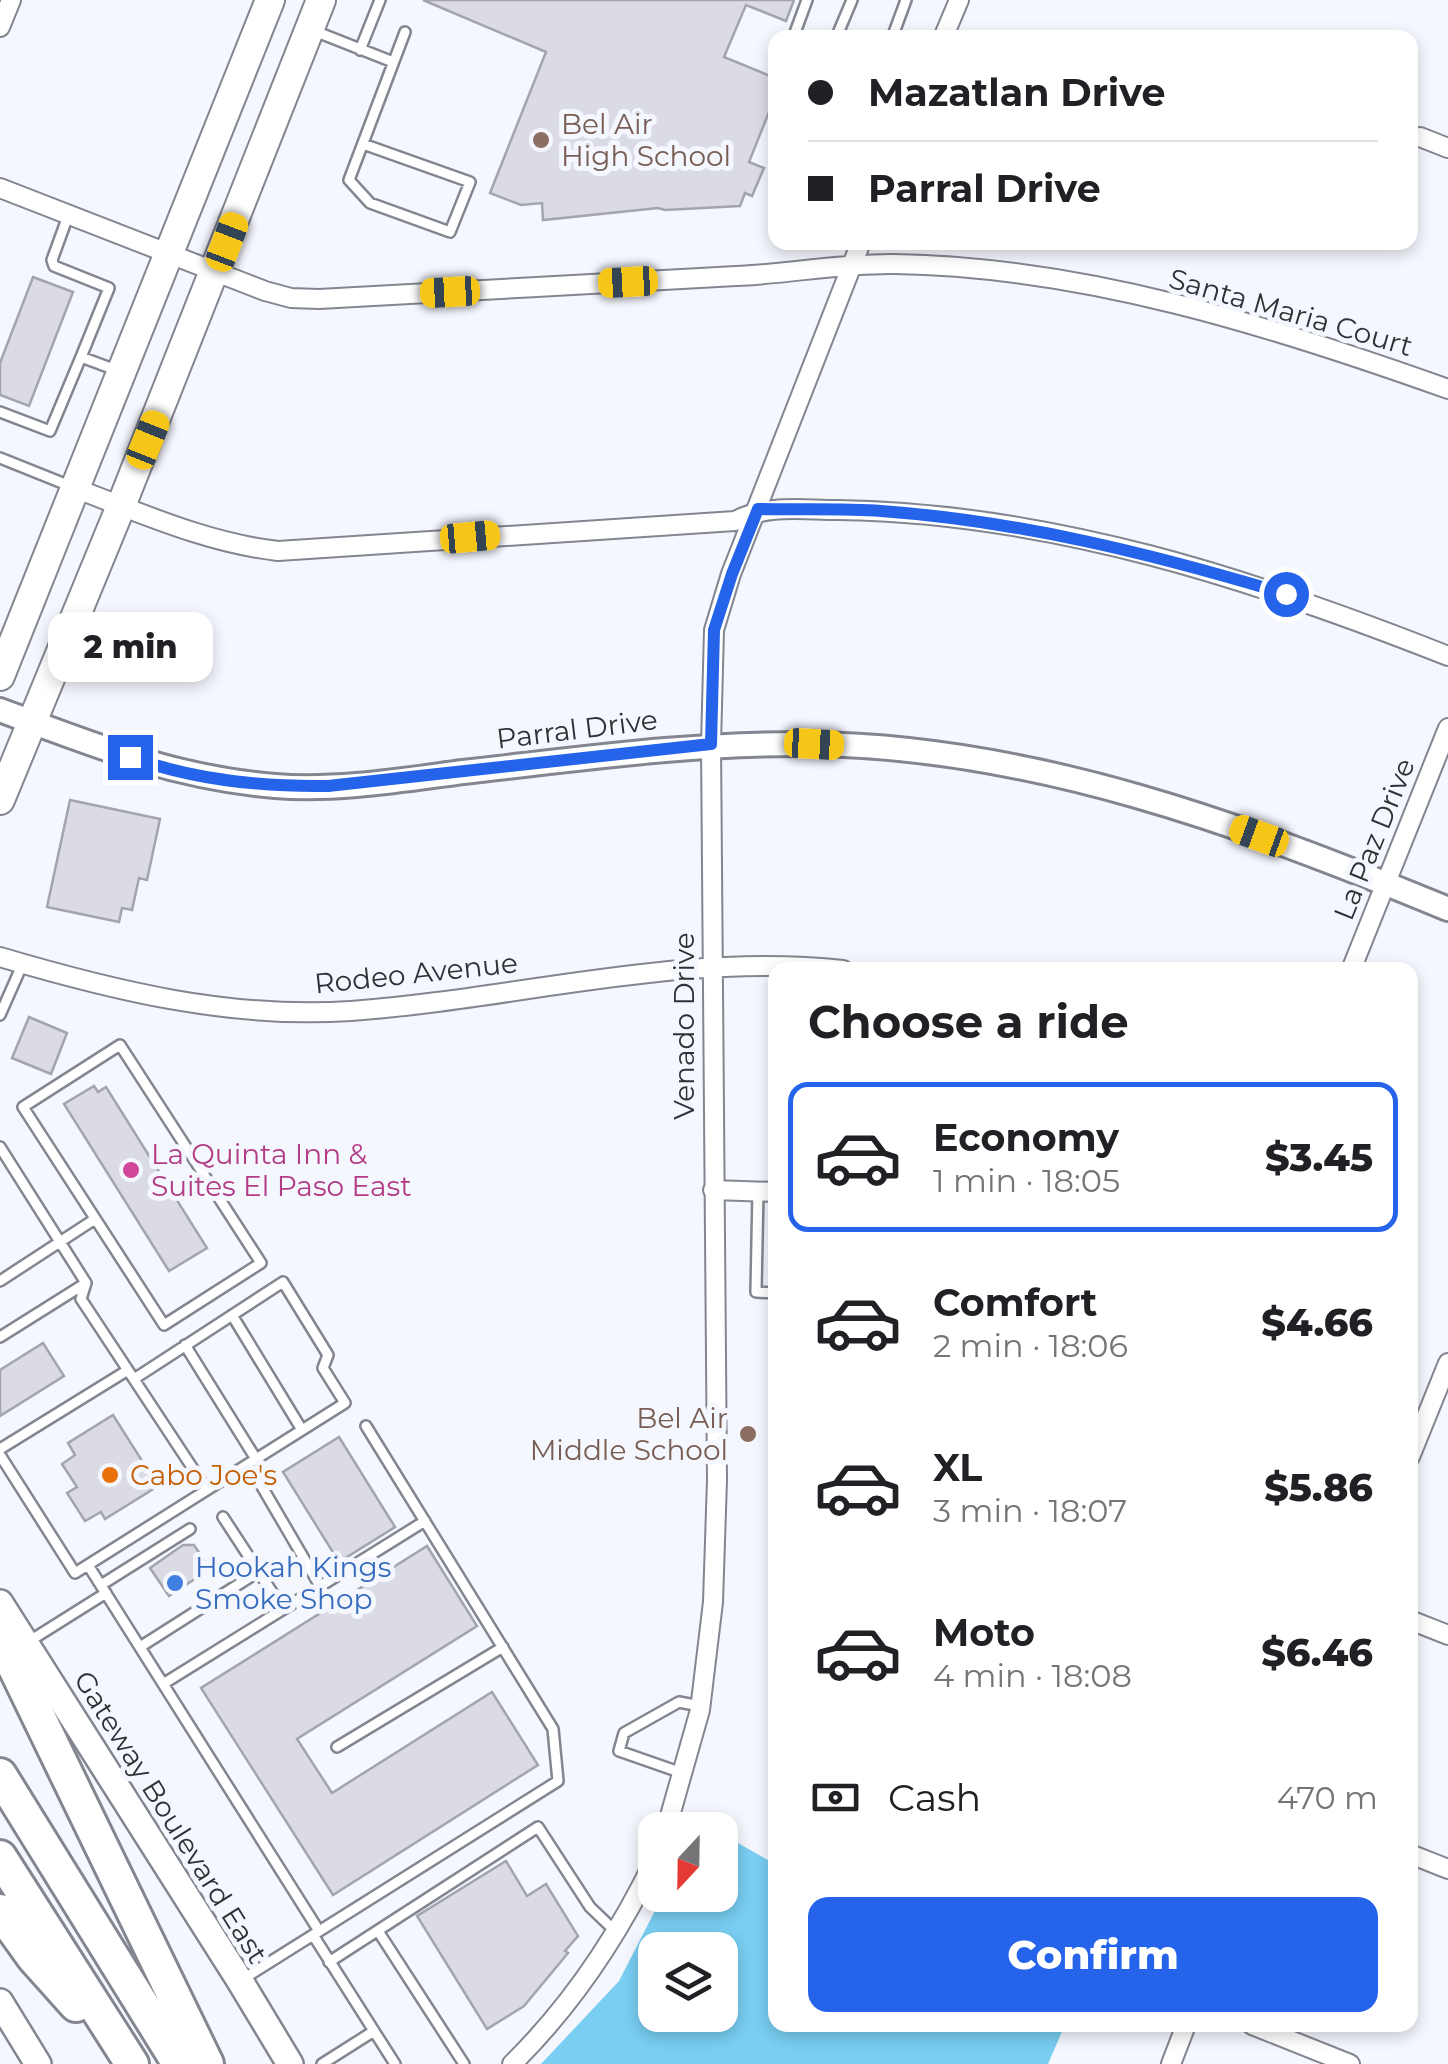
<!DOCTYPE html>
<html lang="en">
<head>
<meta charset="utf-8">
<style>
  :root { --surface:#fff; --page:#f6f6f6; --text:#202124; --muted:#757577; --line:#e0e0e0; --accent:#2563eb }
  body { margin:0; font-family:Montserrat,sans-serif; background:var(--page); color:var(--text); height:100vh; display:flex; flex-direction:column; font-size:38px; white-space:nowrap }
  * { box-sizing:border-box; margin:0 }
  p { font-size:32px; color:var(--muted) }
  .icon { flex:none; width:55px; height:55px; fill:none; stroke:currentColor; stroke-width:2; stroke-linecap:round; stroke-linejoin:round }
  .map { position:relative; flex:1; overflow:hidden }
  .side { position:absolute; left:768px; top:962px; width:650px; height:1070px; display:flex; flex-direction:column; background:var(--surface); border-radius:20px; box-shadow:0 5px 15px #0003 }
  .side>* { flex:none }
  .banner { position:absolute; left:768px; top:30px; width:650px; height:220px; border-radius:20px; box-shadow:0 5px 15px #0003; display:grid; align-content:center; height:220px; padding:0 40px; background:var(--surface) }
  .needle { width:65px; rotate:202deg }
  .fabs { position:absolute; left:638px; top:1812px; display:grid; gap:20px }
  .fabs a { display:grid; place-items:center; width:100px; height:100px; border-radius:20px; background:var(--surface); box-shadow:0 5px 15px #0003; font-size:50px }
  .end { position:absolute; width:45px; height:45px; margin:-22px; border:12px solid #2563eb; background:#fff; box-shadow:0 0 0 5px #fff }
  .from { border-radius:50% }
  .bubble { position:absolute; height:70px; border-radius:20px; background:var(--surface); box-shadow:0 5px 15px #0003; font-size:32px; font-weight:800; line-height:70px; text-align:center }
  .car { position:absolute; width:30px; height:60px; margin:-30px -15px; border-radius:12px; box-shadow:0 0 8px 2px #0007; background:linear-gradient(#f5c518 24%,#345 0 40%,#f5c518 0 76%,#345 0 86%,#f5c518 0) }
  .banner b { display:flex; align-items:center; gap:35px; height:95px; font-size:38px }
  .banner b+b { border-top:2px solid var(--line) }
  .banner i { width:25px; height:25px; background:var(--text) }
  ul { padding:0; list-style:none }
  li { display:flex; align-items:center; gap:30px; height:150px; margin:0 20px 15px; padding:0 20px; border:5px solid transparent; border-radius:20px }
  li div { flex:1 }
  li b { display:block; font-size:38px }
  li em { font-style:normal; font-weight:800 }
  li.current { border-color:var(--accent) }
  li>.icon { width:90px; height:90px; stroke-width:1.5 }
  h2 { padding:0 40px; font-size:45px; line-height:120px }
  .pay { display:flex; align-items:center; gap:25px; height:110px; padding:0 40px; font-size:38px }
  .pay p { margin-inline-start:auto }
  .button { display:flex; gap:20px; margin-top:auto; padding:20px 40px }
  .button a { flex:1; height:115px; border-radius:20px; background:var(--accent); color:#fff; font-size:40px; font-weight:800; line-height:115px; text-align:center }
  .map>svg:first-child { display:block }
</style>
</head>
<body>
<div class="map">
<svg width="1448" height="2064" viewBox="0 0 1448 2064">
  <rect width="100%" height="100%" fill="#f5f7fe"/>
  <path fill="#79cef2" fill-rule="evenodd" d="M720,1833l55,31v161h285l4,2 -16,37h-507l78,-83 44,-86h57zM655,1950h65v65h-65z"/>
  <path fill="#dbdbe6" stroke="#a4a4af" stroke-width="2.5" d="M423,0h371l-8,21 -40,-16 -22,52 51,21v19l-26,65 15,6 -12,28 -7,-3 -5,13 -75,4 -7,-2 -115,12 -1,-17 -21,2 -31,-12 56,-141z
    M33,277l40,15 -44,114 -29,-11v-32z
    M70,800l90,19 -13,61 -8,-2 -7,32 -10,-2 -3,14 -72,-15z
    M29,1017l38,16 -16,41 -39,-16z
    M94,1086l4,6 8,-5 101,161 -38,23 -105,-167z
    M43,1343l21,33 -64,40v-46z
    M113,1415l45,71 -53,33 -4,-7 -16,9 -18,-28 10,-6 -15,-23 13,-9 -7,-12z
    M339,1437l56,90 -56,35 -56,-90z
    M183,1545h11l16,24 -41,27 -19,-28z
    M427,1546l50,80 -180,113 35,54 160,-101 46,73 -205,130 -132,-207z
    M506,1861l21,35 19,-12 32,52 -13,15 3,2 -44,53 -37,23 -70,-113z"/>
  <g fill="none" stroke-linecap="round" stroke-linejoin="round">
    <g stroke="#838690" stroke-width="14">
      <path id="service" d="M312,30l81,32
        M793,38l14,-38
        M836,38l16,-38
        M892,38l14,-38
        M360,50l20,-50
        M363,144l107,38 -20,50 -80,-29 -21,-23 56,-148
        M68,216l-16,44 2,6 55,22 -28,69
        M0,412l50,19 31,-74 35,13
        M0,458l70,28
        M0,1015l23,-52
        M120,1045l141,218 -97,62 -141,-218z
        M0,1147l86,136 -5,16 126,191
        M758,1191l-2,101 19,1
        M0,1281l95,-62
        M232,1315l70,115
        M0,1337l86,-54
        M185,1345l71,114
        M0,1449l128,-79
        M0,1455l75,118 270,-170 -22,-35 5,-13 -45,-73 -149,97
        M261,1485l59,101
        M223,1517l60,92
        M88,1565l231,366
        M101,1585l89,-56
        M28,1642l78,-49
        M140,1647l118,-75
        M163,1684l262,-163
        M337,1747l166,-100
        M682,1773l-63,-22 5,-18 55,-31 21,4
        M378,1931l86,133
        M313,1935l82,129
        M329,1962l209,-135 52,80 25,24
        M243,1979l315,-198 -5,-52 -187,-303
        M322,2064l52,-33"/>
    </g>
    <g stroke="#838690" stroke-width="22">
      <path id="minor" d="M0,27l11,-27
        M943,38l16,-38
        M1420,137l28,11
        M0,188l265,103 26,7 28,1c139,-8 278,-15 417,-23 52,-2 106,-13 159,-12 190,3 376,62 553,125
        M77,489c66,25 131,54 201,62l457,-30c33,-17 66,-11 103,-11 213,3 415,69 610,146
        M0,957c115,34 230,62 351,54 164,-12 328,-59 492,-41
        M1351,970l97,-242
        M713,1190l62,2
        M1410,1457l38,-94
        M1410,1620l38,15
        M666,1830l34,-120 13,-108 4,-122 -6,-736 3,-114 17,-56 130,-332
        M1410,1854l38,15
        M1252,2025l98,39
        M512,2064c61,-60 106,-128 143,-205
        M1171,2064l15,-39"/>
    </g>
    <g stroke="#838690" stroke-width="28">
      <path id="tertiary" d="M0,710c93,35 175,68 275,76 62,5 127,-6 188,-14 117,-13 227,-29 346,-28 222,2 436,81 639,165"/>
    </g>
    <g stroke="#838690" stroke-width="30">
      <path id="secondary" d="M0,1603l240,378 50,83
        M0,2002l38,62"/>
    </g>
    <g stroke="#838690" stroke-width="32">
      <path id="primary" d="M0,676l270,-676
        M0,800l121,-294 200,-506"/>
    </g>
    <g stroke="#838690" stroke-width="38">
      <path id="motorway" d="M0,1637l207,427
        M0,1775l179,289
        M0,1857l132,207
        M0,1911l33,46 43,48"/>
    </g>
    <use href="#service" stroke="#fff" stroke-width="9"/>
    <use href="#minor" stroke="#fff" stroke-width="18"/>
    <use href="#tertiary" stroke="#fff" stroke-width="22"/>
    <use href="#secondary" stroke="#fff" stroke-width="25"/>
    <use href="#primary" stroke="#fff" stroke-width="28"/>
    <use href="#motorway" stroke="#fff" stroke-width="32"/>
  </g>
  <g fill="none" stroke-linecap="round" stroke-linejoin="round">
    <path stroke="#2563eb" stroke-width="12" d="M130,757c64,23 130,30 198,29l383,-42 3,-114 18,-56 26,-65c41,1 82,-1 123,2 139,10 272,43 405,83"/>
  </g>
  <g fill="#8d6e63" stroke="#f5f7fe" stroke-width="4">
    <circle cx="541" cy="140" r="10"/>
    <circle cx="748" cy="1434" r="10"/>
  </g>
  <circle fill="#d1479c" stroke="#f5f7fe" stroke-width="4" cx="131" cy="1170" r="10"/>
  <circle fill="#e8710a" stroke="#f5f7fe" stroke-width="4" cx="110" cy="1475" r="10"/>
  <circle fill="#3f7fe0" stroke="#f5f7fe" stroke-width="4" cx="175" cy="1583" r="10"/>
  <g text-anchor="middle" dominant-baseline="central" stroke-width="10" stroke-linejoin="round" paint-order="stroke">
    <g font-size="28" fill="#785e54" stroke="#f5f7fe" text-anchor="start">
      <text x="561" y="124">Bel Air<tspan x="561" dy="32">High School</tspan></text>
      <text x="728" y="1418" text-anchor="end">Bel Air<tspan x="728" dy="32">Middle School</tspan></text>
    </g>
    <g font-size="28" fill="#303135" stroke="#f5f7fe">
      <text transform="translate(1291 312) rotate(16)">Santa Maria Court</text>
      <text transform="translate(577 729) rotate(-7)">Parral Drive</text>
      <text transform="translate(1374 839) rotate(-68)">La Paz Drive</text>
      <text transform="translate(416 973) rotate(-6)">Rodeo Avenue</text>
      <text transform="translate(684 1026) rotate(-90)">Venado Drive</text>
      <text transform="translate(171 1817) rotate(58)">Gateway Boulevard East</text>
    </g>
    <g font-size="28" fill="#b23c85" stroke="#f5f7fe" text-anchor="start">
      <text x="151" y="1154">La Quinta Inn &amp;<tspan x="151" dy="32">Suites El Paso East</tspan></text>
    </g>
    <g font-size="28" fill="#c56008" stroke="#f5f7fe" text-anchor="start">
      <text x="130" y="1475">Cabo Joe's</text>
    </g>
    <g font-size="28" fill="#366cbe" stroke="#f5f7fe" text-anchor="start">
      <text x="195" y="1567">Hookah Kings<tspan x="195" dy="32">Smoke Shop</tspan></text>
    </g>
  </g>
</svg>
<div class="fabs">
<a><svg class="needle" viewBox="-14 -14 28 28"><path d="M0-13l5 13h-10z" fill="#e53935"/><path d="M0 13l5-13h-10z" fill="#757577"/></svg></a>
<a><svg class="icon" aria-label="layers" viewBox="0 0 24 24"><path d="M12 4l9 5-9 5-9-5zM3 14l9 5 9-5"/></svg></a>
</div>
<i class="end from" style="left:1286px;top:594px"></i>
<i class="end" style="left:130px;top:757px"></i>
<div class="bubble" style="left:48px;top:612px;width:165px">2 min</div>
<i class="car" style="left:227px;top:242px;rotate:21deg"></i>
<i class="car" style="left:628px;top:282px;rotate:267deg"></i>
<i class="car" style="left:450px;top:292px;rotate:267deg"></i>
<i class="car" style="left:148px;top:440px;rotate:22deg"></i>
<i class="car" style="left:470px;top:537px;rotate:85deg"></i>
<i class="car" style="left:814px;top:744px;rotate:93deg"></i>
<i class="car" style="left:1259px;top:836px;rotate:290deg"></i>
<div class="banner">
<b><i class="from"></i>Mazatlan Drive</b>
<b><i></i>Parral Drive</b>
</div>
<section class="side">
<h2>Choose a ride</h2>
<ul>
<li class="current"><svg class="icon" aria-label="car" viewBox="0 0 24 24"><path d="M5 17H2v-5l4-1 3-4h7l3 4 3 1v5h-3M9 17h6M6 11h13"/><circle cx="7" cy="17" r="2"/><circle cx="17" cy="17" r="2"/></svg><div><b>Economy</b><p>1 min · 18:05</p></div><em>$3.45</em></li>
<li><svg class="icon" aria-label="car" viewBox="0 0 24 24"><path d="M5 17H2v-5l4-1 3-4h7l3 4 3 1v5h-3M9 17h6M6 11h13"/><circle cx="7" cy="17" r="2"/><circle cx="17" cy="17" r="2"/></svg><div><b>Comfort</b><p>2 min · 18:06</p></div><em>$4.66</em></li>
<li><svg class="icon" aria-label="car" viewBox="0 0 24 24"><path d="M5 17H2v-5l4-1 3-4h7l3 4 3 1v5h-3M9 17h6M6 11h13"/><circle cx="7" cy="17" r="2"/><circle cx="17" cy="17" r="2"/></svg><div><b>XL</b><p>3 min · 18:07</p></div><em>$5.86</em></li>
<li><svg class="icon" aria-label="car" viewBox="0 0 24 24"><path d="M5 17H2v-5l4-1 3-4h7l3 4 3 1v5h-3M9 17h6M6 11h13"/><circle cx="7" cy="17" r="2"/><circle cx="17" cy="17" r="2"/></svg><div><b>Moto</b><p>4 min · 18:08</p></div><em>$6.46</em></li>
</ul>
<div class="pay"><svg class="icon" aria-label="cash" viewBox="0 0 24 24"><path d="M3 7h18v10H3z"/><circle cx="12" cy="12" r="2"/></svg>Cash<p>470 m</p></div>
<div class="button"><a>Confirm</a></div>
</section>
</div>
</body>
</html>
